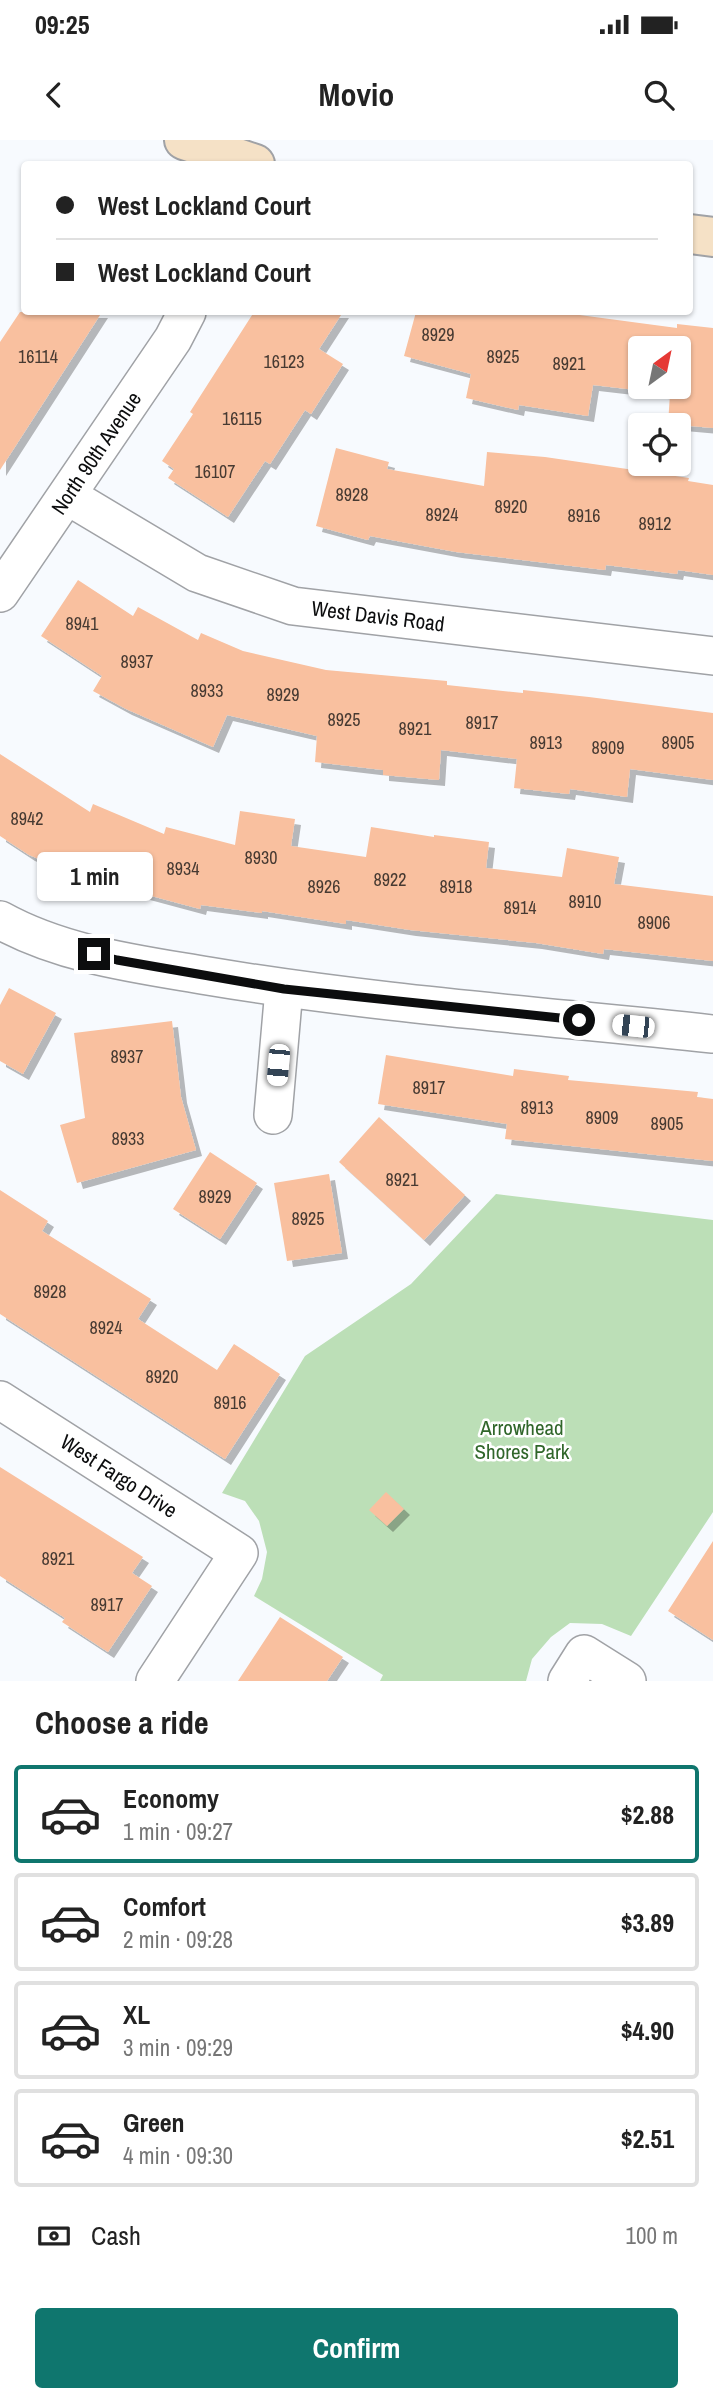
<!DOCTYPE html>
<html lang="en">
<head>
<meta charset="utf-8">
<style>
  :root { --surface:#fff; --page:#f6f6f6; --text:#222; --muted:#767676; --line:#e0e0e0; --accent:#0f766e }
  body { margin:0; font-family:"Archivo Narrow",sans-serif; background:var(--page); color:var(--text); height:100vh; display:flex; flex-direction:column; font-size:26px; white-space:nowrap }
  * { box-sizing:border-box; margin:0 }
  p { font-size:23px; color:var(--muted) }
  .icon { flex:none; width:38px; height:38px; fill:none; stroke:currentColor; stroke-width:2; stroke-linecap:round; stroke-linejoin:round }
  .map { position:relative; height:1541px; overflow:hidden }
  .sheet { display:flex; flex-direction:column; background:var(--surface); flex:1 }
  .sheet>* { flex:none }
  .hud { position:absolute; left:21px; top:21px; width:672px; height:154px; border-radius:7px; box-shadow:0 2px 5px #0004; display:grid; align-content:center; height:154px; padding:0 35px; background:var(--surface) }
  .needle { width:46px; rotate:33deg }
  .tools { position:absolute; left:628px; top:196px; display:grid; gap:14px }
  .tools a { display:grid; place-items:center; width:63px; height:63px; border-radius:7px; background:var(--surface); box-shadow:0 2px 5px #0004; font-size:35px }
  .end { position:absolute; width:32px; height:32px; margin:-16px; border:9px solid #0c0d0e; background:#fff; box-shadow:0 0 0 4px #fff }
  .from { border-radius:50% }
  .bubble { position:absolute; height:49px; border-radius:7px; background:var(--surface); box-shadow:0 2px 5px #0004; font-size:23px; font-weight:700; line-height:49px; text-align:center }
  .car { position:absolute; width:21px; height:42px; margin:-21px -10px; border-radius:9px; box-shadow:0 0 5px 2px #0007; background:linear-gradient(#fff 24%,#345 0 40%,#fff 0 76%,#345 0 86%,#fff 0) }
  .hud b { display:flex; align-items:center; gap:24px; height:66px; font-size:26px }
  .hud b+b { border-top:2px solid var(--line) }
  .hud i { width:18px; height:18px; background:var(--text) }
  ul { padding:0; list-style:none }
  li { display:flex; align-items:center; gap:21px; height:98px; margin:0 14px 10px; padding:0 21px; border:4px solid var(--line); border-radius:7px }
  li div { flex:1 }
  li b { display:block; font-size:26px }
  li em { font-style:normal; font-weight:700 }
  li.current { border-color:var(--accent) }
  li>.icon { width:63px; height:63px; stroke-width:1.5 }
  h2 { padding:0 35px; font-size:32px; line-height:84px }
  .pay { display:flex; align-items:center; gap:18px; height:77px; padding:0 35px; font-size:26px }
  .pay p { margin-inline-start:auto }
  .action { display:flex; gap:14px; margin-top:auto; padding:14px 35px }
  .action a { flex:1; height:80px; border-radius:7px; background:var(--accent); color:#fff; font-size:28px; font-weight:700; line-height:80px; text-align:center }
  .status { display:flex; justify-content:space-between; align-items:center; height:49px; padding:0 35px; background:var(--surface); direction:ltr }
  .status svg { height:19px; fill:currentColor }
  header { display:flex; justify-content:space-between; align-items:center; height:91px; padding:0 35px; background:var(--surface); font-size:32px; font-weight:700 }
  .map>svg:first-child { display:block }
</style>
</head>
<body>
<div class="status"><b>09:25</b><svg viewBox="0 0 49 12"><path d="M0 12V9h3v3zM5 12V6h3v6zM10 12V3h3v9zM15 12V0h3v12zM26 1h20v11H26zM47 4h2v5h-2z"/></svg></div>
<header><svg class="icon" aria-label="back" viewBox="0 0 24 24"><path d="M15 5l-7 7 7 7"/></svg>Movio<svg class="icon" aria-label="search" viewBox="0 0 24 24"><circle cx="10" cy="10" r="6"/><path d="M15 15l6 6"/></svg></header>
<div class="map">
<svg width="713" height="1541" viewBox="0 0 713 1541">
  <defs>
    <filter id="shadow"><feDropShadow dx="6" dy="6" stdDeviation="0" flood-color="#0004"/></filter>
  </defs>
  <rect width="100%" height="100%" fill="#f7fafe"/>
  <path fill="#bcdfb7" d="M496,1054l217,26v292l-82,124 -29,-12 -32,-1 -19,14 -19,22 -6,22h-146l3,-6 -129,-79 8,-17 5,-27 -8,-31 -14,-20 -23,-8 83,-137 106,-72z"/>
  <path fill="#f9c09f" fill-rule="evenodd" filter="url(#shadow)" d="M20,172h82l-102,158v-128z
    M254,172h89l-24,37 24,15 -32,50 -6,-4 -35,54 -5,-3 -37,56 -60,-39 6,-9 -12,-8 31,-47 -3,-2z
    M416,172h141l120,16v-4l36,4v100l-45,-4 2,-30 -77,-9 -5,31 -69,-11 -1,5 -52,-12 5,-24 -67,-18zM640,208h39v39h-39z
    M336,308l53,14 -2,7 97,17 3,-34 58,5 144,21 -1,3 25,4v90l-35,-5 -1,4 -71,-9 -1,5 -149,-18 -86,-16 -2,4 -52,-14z
    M78,440l55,36 5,-9 60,33 3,-7 42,18 83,19 121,11v4l76,8v-3l66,7 124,16v67l-83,-11 -3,28 -57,-8 -1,5 -55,-6 3,-29 -76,-9 -2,30 -56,-5v-5l-68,-8 2,-26 -90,-21 -14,32 -87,-38 -33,-18 9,-15 -61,-40z
    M0,614l90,58 3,-8 71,30 2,-7 69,18 5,-34 55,8 -4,27 75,11 5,-30 63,10v-2l55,7 -3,26 76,9 5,-29 52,9 -5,27 99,12v65l-109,-12 -1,5 -67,-11 -126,-13 -64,-10v4l-84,-13v2l-61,-8 -1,4 -82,-22 -1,4 -88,-36 -29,-19z
    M9,848l47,25 -33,61 -23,-13v-56z
    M172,881l9,76 15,53 -119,33 -17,-58 25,-7 -11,-85z
    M386,915l127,21 1,-7 55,7 -1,4 130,12 -1,5 16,2v62l-208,-22 2,-15 -129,-20z
    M379,977l86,78 -41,45 -85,-78z
    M210,1012l47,31 -37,56 -47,-30z
    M329,1034l13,79 -55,8 -13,-78z
    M0,1050l48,31 -6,10 109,68 -13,20 79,51 17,-26 46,30 -55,85 -225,-145z
    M0,1327l143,90 -11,16 20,13 -44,66 -46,-30 3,-4 -65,-42z
    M386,1352l18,17 -17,17 -18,-16z
    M713,1401v99l-45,-29z
    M280,1477l63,40 -16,24h-89z"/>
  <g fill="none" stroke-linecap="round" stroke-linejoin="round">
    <g stroke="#a0a2a6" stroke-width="40">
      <path id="street" d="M68,356l129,77 96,33 420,50
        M0,453l173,-254 14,-27
        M0,780c63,35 138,44 208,56 167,28 337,40 505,58
        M273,975l11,-126
        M0,1260l239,153 -84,128
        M567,1541l17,-27 43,27"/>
    </g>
    <g stroke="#a0a2a6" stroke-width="42">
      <path id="secondary" d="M184,0l71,24
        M690,94l23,3"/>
    </g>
    <use href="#street" stroke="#fff" stroke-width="37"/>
    <use href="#secondary" stroke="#f5e1c6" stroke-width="38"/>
  </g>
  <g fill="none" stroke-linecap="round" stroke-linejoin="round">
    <path stroke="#0c0d0e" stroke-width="9" d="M94,814l23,6 167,29 295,31"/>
  </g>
  <g text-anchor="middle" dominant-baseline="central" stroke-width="5" stroke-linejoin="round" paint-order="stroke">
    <g font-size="18" fill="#473a32">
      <text x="438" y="194">8929</text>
      <text x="38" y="216">16114</text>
      <text x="503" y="216">8925</text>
      <text x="284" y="221">16123</text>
      <text x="569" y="223">8921</text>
      <text x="242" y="278">16115</text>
      <text x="215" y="331">16107</text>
      <text x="352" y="354">8928</text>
      <text x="511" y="366">8920</text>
      <text x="442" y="374">8924</text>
      <text x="584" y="375">8916</text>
      <text x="655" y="383">8912</text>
      <text x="82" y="483">8941</text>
      <text x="137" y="521">8937</text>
      <text x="207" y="550">8933</text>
      <text x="283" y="554">8929</text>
      <text x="344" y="579">8925</text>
      <text x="482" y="582">8917</text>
      <text x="415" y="588">8921</text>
      <text x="546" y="602">8913</text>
      <text x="678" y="602">8905</text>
      <text x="608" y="607">8909</text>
      <text x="27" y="678">8942</text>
      <text x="261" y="717">8930</text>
      <text x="183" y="728">8934</text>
      <text x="390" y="739">8922</text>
      <text x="324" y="746">8926</text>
      <text x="456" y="746">8918</text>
      <text x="585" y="761">8910</text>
      <text x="520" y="767">8914</text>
      <text x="654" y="782">8906</text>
      <text x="127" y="916">8937</text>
      <text x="429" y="947">8917</text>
      <text x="537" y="967">8913</text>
      <text x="602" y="977">8909</text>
      <text x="667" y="983">8905</text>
      <text x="128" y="998">8933</text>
      <text x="402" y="1039">8921</text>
      <text x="215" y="1056">8929</text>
      <text x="308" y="1078">8925</text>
      <text x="50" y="1151">8928</text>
      <text x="106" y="1187">8924</text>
      <text x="162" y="1236">8920</text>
      <text x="230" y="1262">8916</text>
      <text x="58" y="1418">8921</text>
      <text x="107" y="1464">8917</text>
    </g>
    <g font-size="21" fill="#0c0d0e" stroke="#fff">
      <text transform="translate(96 313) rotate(-56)">North 90th Avenue</text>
      <text transform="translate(378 476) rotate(7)">West Davis Road</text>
      <text transform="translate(119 1336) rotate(33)">West Fargo Drive</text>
    </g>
    <g font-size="21" fill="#30662a" stroke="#fff">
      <text x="522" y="1287">Arrowhead<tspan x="522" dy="24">Shores Park</tspan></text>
    </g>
  </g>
</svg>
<div class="tools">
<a><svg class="needle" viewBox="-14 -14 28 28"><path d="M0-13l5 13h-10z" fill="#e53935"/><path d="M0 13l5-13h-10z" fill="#767676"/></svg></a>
<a><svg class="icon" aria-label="locate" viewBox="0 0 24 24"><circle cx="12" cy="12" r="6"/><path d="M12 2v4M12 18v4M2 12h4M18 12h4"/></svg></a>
</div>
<i class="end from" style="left:579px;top:880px"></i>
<i class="end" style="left:94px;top:814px"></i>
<div class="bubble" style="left:37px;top:712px;width:116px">1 min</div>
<i class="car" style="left:633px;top:886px;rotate:276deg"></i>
<i class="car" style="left:278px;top:925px;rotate:185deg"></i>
<div class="hud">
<b><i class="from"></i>West Lockland Court</b>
<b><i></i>West Lockland Court</b>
</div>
</div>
<section class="sheet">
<h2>Choose a ride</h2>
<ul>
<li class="current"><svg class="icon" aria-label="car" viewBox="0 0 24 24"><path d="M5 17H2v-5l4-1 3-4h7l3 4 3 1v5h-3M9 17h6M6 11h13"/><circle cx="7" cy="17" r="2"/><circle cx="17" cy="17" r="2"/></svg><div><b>Economy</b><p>1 min · 09:27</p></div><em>$2.88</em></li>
<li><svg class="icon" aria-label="car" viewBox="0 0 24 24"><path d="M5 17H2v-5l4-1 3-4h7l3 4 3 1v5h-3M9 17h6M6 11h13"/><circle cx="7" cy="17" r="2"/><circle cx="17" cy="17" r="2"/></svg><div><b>Comfort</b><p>2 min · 09:28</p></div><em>$3.89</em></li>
<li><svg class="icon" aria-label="car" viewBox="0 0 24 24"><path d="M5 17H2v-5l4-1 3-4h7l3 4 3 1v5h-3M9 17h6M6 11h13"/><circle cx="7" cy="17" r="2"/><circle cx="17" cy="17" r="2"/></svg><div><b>XL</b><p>3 min · 09:29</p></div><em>$4.90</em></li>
<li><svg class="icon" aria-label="car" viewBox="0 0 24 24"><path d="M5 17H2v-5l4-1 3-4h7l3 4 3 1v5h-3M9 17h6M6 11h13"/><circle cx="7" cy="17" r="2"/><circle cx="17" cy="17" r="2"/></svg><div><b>Green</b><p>4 min · 09:30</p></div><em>$2.51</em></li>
</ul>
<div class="pay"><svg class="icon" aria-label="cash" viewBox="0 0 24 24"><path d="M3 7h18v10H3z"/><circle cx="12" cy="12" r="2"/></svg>Cash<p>100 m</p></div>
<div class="action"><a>Confirm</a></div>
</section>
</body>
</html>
